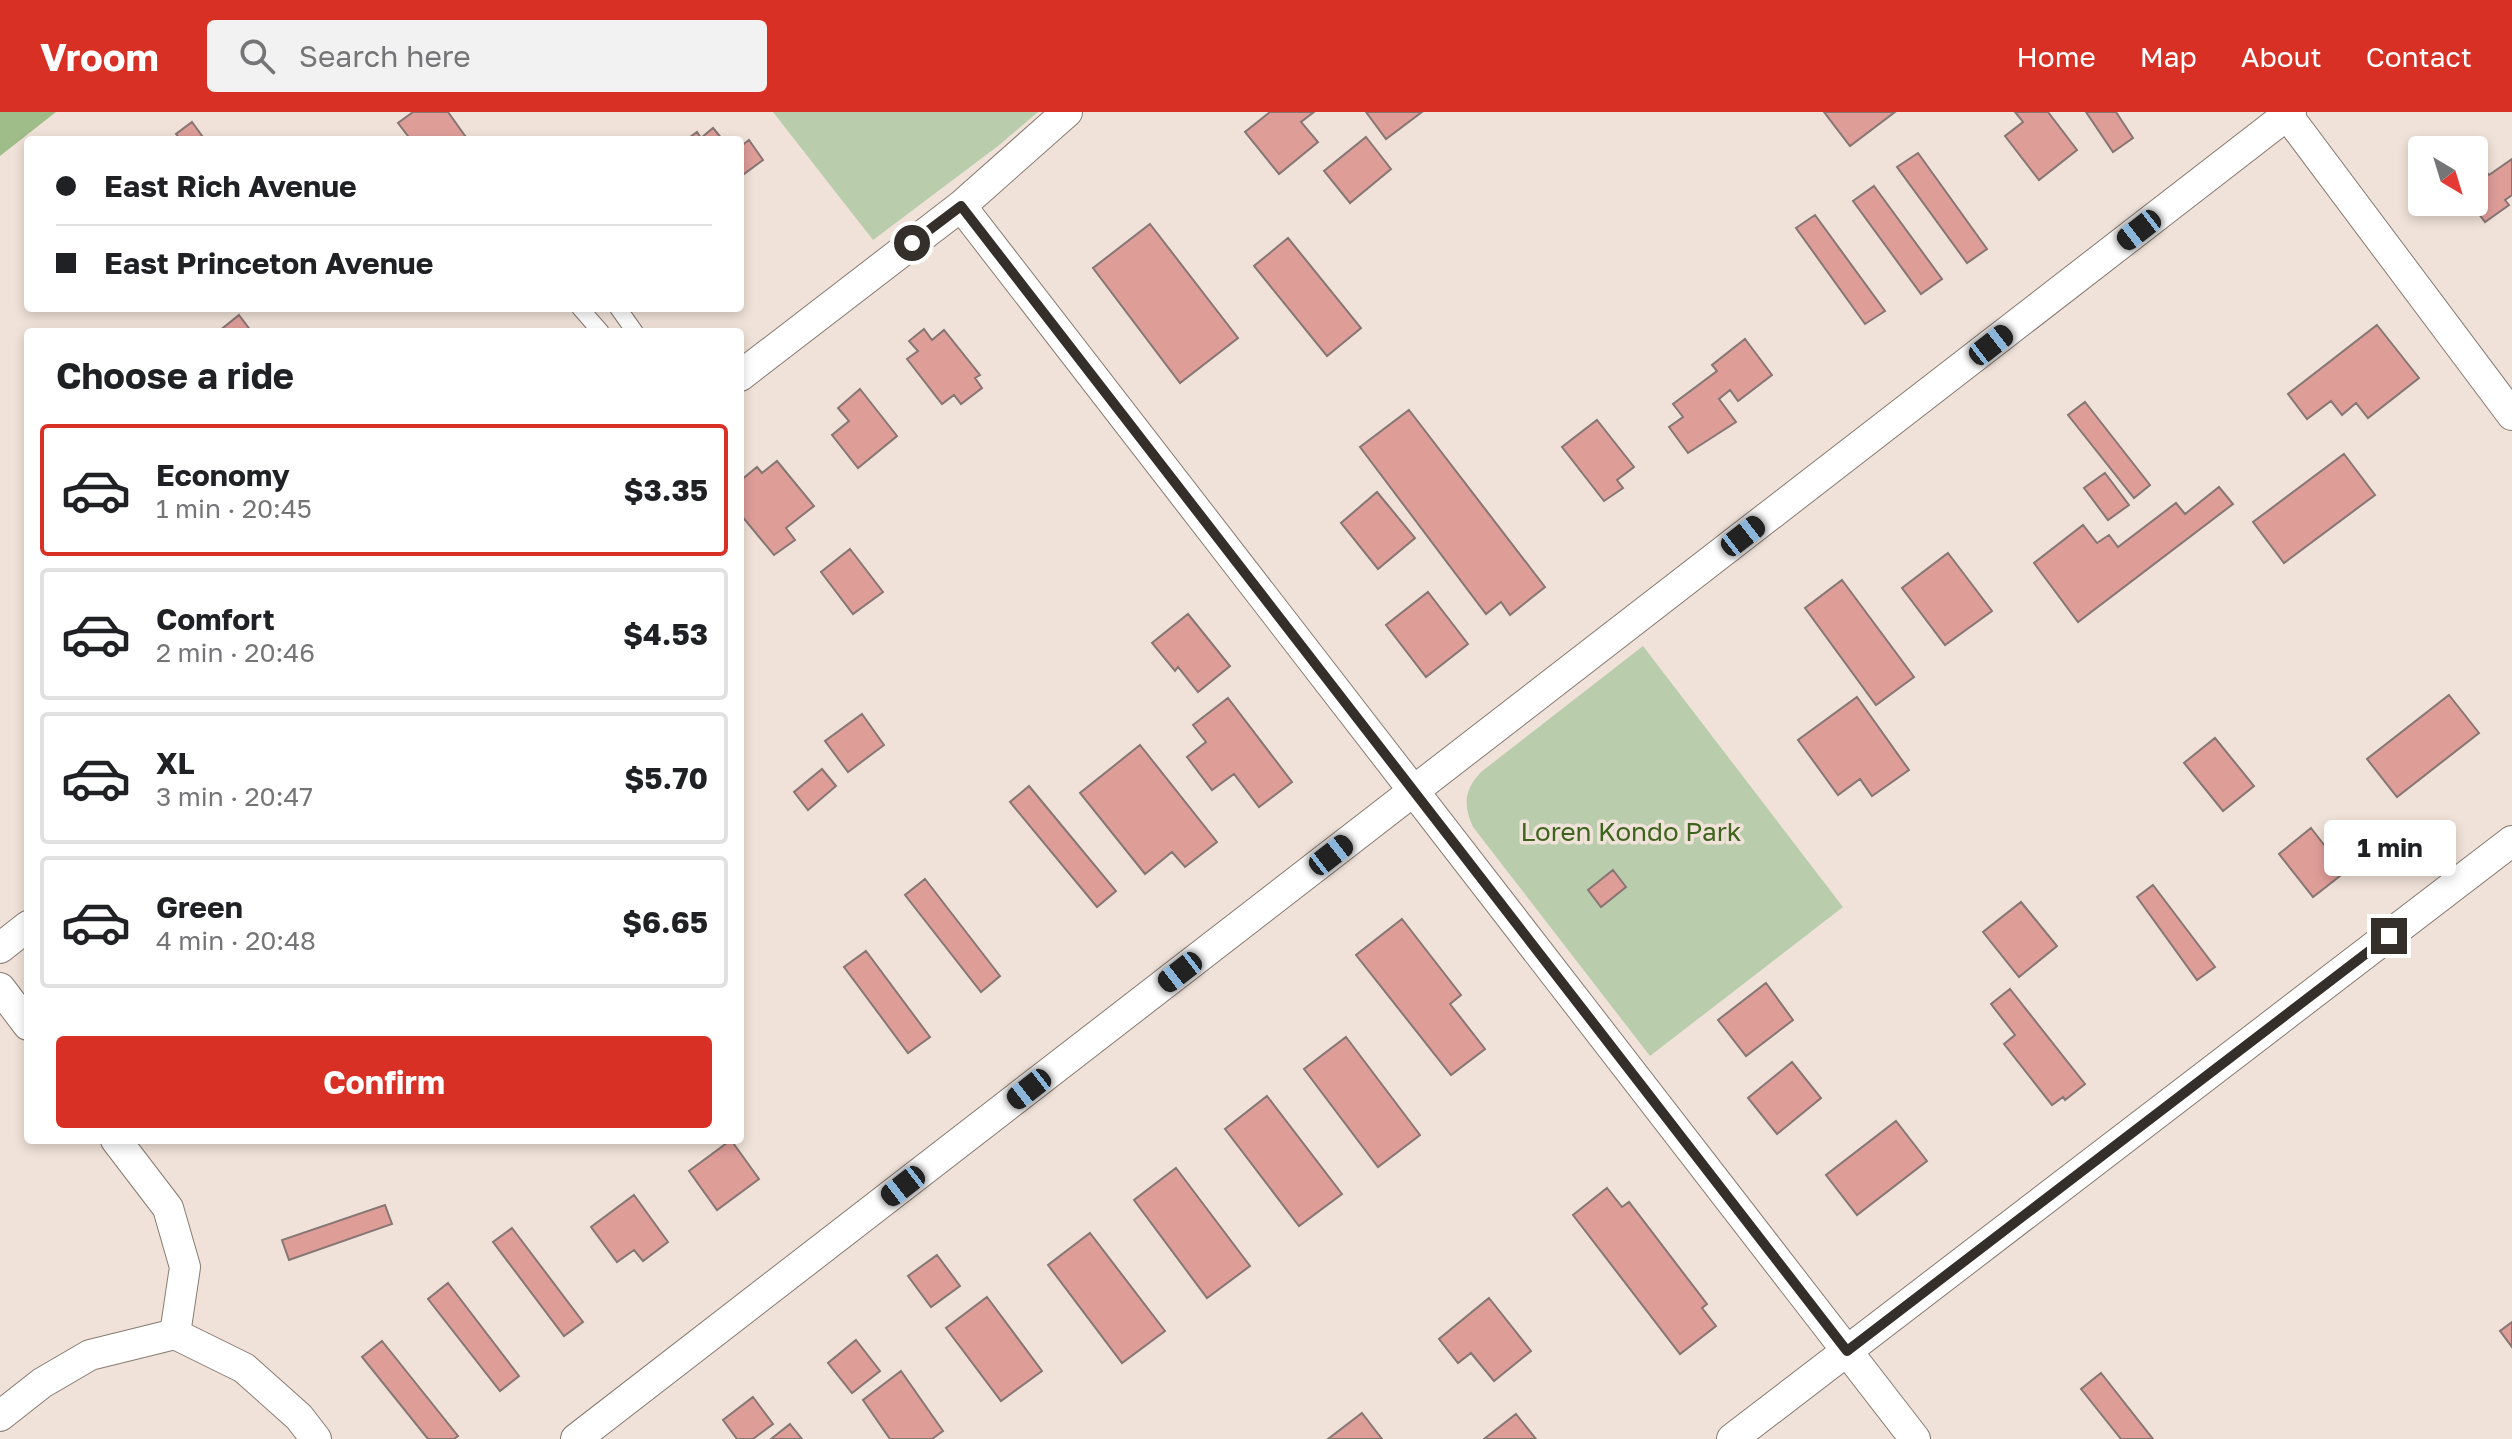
<!DOCTYPE html>
<html lang="en">
<head>
<meta charset="utf-8">
<style>
  :root { --surface:#fff; --page:#f2f2f2; --text:#202124; --muted:#757577; --line:#e0e0e0; --accent:#d93025 }
  body { margin:0; font-family:"Golos Text",sans-serif; background:var(--page); color:var(--text); height:100vh; display:flex; flex-direction:column; font-size:30px; white-space:nowrap }
  * { box-sizing:border-box; margin:0 }
  p { font-size:26px; color:var(--muted) }
  .icon { flex:none; width:44px; height:44px; fill:none; stroke:currentColor; stroke-width:2; stroke-linecap:round; stroke-linejoin:round }
  .map { position:relative; flex:1; overflow:hidden }
  .sheet { position:absolute; left:24px; top:216px; width:720px; height:816px; display:flex; flex-direction:column; background:var(--surface); border-radius:8px; box-shadow:0 4px 12px #0003 }
  .sheet>* { flex:none }
  .hud { position:absolute; left:24px; top:24px; width:720px; height:176px; border-radius:8px; box-shadow:0 4px 12px #0003; display:grid; align-content:center; height:176px; padding:0 32px; background:var(--surface) }
  .needle { width:52px; rotate:142deg }
  .tools { position:absolute; left:2408px; top:24px; display:grid; gap:16px }
  .tools a { display:grid; place-items:center; width:80px; height:80px; border-radius:8px; background:var(--surface); box-shadow:0 4px 12px #0003; font-size:40px }
  .end { position:absolute; width:36px; height:36px; margin:-18px; border:10px solid #342f2b; background:#fff; box-shadow:0 0 0 4px #fff }
  .from { border-radius:50% }
  .bubble { position:absolute; height:56px; border-radius:8px; background:var(--surface); box-shadow:0 4px 12px #0003; font-size:26px; font-weight:700; line-height:56px; text-align:center }
  .car { position:absolute; width:24px; height:48px; margin:-24px -12px; border-radius:10px; box-shadow:0 0 6px 2px #0007; background:linear-gradient(#222 24%,#8ab4d8 0 40%,#222 0 76%,#8ab4d8 0 86%,#222 0) }
  .hud b { display:flex; align-items:center; gap:28px; height:76px; font-size:30px }
  .hud b+b { border-top:2px solid var(--line) }
  .hud i { width:20px; height:20px; background:var(--text) }
  ul { padding:0; list-style:none }
  li { display:flex; align-items:center; gap:24px; height:132px; margin:0 16px 12px; padding:0 16px; border:4px solid var(--line); border-radius:8px }
  li div { flex:1 }
  li b { display:block; font-size:30px }
  li em { font-style:normal; font-weight:700 }
  li.active { border-color:var(--accent) }
  li>.icon { width:72px; height:72px; stroke-width:1.5 }
  h2 { padding:0 32px; font-size:36px; line-height:96px }
  .action { display:flex; gap:16px; margin-top:auto; padding:16px 32px }
  .action a { flex:1; height:92px; border-radius:8px; background:var(--accent); color:#fff; font-size:32px; font-weight:700; line-height:92px; text-align:center }
  header { display:flex; align-items:center; gap:48px; box-sizing:border-box; height:112px; padding:0 40px; background:var(--accent); color:#fff }
  header strong { font-size:38px }
  nav { display:flex; gap:44px; margin-inline-start:auto; font-size:28px }
  .search { width:560px; height:72px; background:var(--page); display:flex; align-items:center; gap:20px; box-sizing:border-box; padding:0 28px; border-radius:8px; color:var(--muted); font-size:30px }
  .map>svg:first-child { display:block }
</style>
</head>
<body>
<header>
<strong>Vroom</strong>
<div class="search"><svg class="icon" aria-label="search" viewBox="0 0 24 24"><circle cx="10" cy="10" r="6"/><path d="M15 15l6 6"/></svg>Search here</div>
<nav><a>Home</a><a>Map</a><a>About</a><a>Contact</a></nav>
</header>
<div class="map">
<svg width="2512" height="1327" viewBox="0 0 2512 1327">
  <rect width="100%" height="100%" fill="#f0e2d8"/>
  <path fill="#b9cdad" d="M773,0h265l-40,34 -125,94z
    M1643,534l200,261 -193,149 -177,-229c-10,-22 -9,-37 8,-55z"/>
  <path fill="#9ebd89" d="M0,0h56l-56,44z"/>
  <path fill="#df9d98" stroke="#867674" stroke-width="2" d="M413,0h35l20,28h-57l-13,-17z
    M1270,0h44l-13,10 17,20 -39,32 -34,-42z
    M1366,0h56l-36,27z
    M1824,0h71l-45,34z
    M2015,0h33l29,38 -38,30 -34,-44 18,-14z
    M2086,0h30l17,26 -20,14z
    M192,10l13,18h-24l-5,-6z
    M713,16l10,12h-37l11,-8 4,6z
    M1366,25l25,32 -41,34 -26,-32z
    M749,28l14,20 -23,17v-30z
    M1918,41l69,96 -20,14 -70,-96z
    M2512,47v36l-7,5 4,5 -24,17 -15,-20h4v-24l11,-8 4,5z
    M1874,74l68,93 -21,15 -68,-93z
    M1815,103l70,96 -20,13 -69,-96z
    M1150,112l88,114 -58,45 -87,-115z
    M1288,126l73,90 -34,28 -73,-90z
    M239,203l12,16 -33,1z
    M2377,213l42,53 -51,40 -12,-15 -14,12 -11,-14 -24,18 -19,-25z
    M924,217l8,11 12,-10 36,45 -5,3 7,10 -21,16 -7,-9 -12,9 -35,-45 11,-8 -9,-10z
    M1745,227l27,36 -34,26 -8,-11 -11,9 17,23 -48,31 -19,-26 14,-10 -10,-13 44,-33 -5,-6z
    M860,277l37,47 -39,32 -26,-33 17,-14 -11,-13z
    M2085,290l65,83 -16,13 -66,-83z
    M1409,298l136,177 -35,28 -9,-13 -15,12 -126,-167z
    M1597,308l37,47 -17,13 6,8 -19,13 -42,-54z
    M2344,342l31,41 -91,68 -31,-41z
    M777,349l37,45 -28,22 9,12 -21,15 -34,-41v-33l17,-14 5,6z
    M2105,361l24,32 -21,15 -24,-32z
    M2219,375l14,17 -155,118 -44,-59 49,-38 14,18 12,-8 9,12 58,-44 9,11z
    M1377,380l38,46 -37,31 -37,-46z
    M850,437l33,43 -30,22 -32,-42z
    M1948,441l44,58 -47,34 -43,-57z
    M1842,468l72,97 -38,28 -71,-97z
    M1428,480l40,52 -42,33 -40,-52z
    M1188,502l42,52 -32,26 -20,-25 -3,4 -23,-28z
    M2449,583l30,38 -82,64 -30,-38z
    M1857,585l52,73 -37,26 -12,-17 -22,16 -40,-55z
    M1228,586l64,84 -33,25 -25,-33 -22,16 -25,-33 19,-15 -13,-17z
    M862,602l22,31 -36,27 -23,-31z
    M2215,626l39,48 -31,25 -39,-48z
    M1140,633l77,97 -32,25 -13,-15 -27,22 -65,-81z
    M822,657l14,17 -28,24 -14,-18z
    M1029,674l87,105 -19,16 -87,-105z
    M2311,716l34,44 -32,25 -34,-43z
    M1613,758l13,17 -25,20 -13,-17z
    M925,767l75,97 -19,16 -76,-97z
    M2153,773l62,82 -18,13 -60,-83z
    M2021,790l36,44 -38,31 -36,-45z
    M1402,807l59,76 -11,9 35,45 -34,26 -95,-120z
    M866,839l64,86 -22,16 -64,-86z
    M1766,871l27,37 -47,36 -28,-36z
    M2010,877l75,95 -20,16 -2,-3 -11,8 -48,-61 11,-9 -24,-31z
    M1346,925l74,98 -42,32 -74,-98z
    M1792,950l29,36 -44,36 -29,-36z
    M1267,984l75,98 -43,32 -74,-97z
    M1896,1009l31,40 -70,54 -31,-40z
    M731,1028l28,39 -42,31 -28,-39z
    M1176,1056l74,98 -43,32 -73,-98z
    M1607,1076l15,19 7,-5 78,102 -5,4 14,18 -36,28 -107,-139z
    M634,1083l34,47 -25,19 -9,-11 -17,12 -26,-35z
    M385,1093l7,19 -103,36 -7,-20z
    M512,1116l71,94 -19,14 -71,-94z
    M1090,1121l75,98 -43,32 -74,-98z
    M937,1143l23,31 -29,21 -23,-31z
    M448,1171l71,93 -19,15 -72,-92z
    M987,1185l55,74 -41,30 -55,-73z
    M1489,1186l42,53 -37,30 -23,-28 -13,10 -19,-24z
    M2512,1210v25l-12,-16z
    M856,1228l24,31 -28,22 -24,-30z
    M382,1229l76,95 -4,3h-26l-66,-82z
    M901,1259l42,60 -11,8h-42l-27,-39z
    M2101,1261l52,66h-32l-40,-50z
    M753,1285l20,27 -20,15h-16l-14,-19z
    M1362,1301l20,26h-54z
    M1516,1302l20,25h-52z
    M790,1312l12,15h-31z"/>
  <g fill="none" stroke-linecap="round" stroke-linejoin="round">
    <g stroke="#877b72" stroke-width="18">
      <path id="service" d="M580,196l21,24
        M618,196l17,24"/>
    </g>
    <g stroke="#877b72" stroke-width="32">
      <path id="minor" d="M2285,0l227,303
        M961,94l954,1233
        M740,264l221,-170 106,-94
        M0,836l28,-22
        M0,876l28,37
        M116,1028l52,68 17,59 -10,67
        M175,1222l69,34 55,49 17,22
        M0,1304l42,-33 48,-28 85,-21
        M576,1327l1715,-1327
        M1732,1327l780,-598"/>
    </g>
    <use href="#service" stroke="#fff" stroke-width="16"/>
    <use href="#minor" stroke="#fff" stroke-width="30"/>
  </g>
  <g fill="none" stroke-linecap="round" stroke-linejoin="round">
    <path stroke="#342f2b" stroke-width="10" d="M912,131l49,-37 886,1145 542,-415"/>
  </g>
  <g text-anchor="middle" dominant-baseline="central" stroke-width="7" stroke-linejoin="round" paint-order="stroke">
    <g font-size="26" fill="#3d641c" stroke="#f0e2d8">
      <text x="1631" y="719">Loren Kondo Park</text>
    </g>
  </g>
</svg>
<div class="tools">
<a><svg class="needle" viewBox="-14 -14 28 28"><path d="M0-13l5 13h-10z" fill="#e53935"/><path d="M0 13l5-13h-10z" fill="#757577"/></svg></a>
</div>
<i class="end from" style="left:912px;top:131px"></i>
<i class="end" style="left:2389px;top:824px"></i>
<div class="bubble" style="left:2324px;top:708px;width:132px">1 min</div>
<i class="car" style="left:2139px;top:118px;rotate:232deg"></i>
<i class="car" style="left:1991px;top:233px;rotate:52deg"></i>
<i class="car" style="left:1743px;top:424px;rotate:52deg"></i>
<i class="car" style="left:1331px;top:743px;rotate:52deg"></i>
<i class="car" style="left:1180px;top:860px;rotate:232deg"></i>
<i class="car" style="left:1029px;top:977px;rotate:232deg"></i>
<i class="car" style="left:903px;top:1074px;rotate:232deg"></i>
<div class="hud">
<b><i class="from"></i>East Rich Avenue</b>
<b><i></i>East Princeton Avenue</b>
</div>
<section class="sheet">
<h2>Choose a ride</h2>
<ul>
<li class="active"><svg class="icon" aria-label="car" viewBox="0 0 24 24"><path d="M5 17H2v-5l4-1 3-4h7l3 4 3 1v5h-3M9 17h6M6 11h13"/><circle cx="7" cy="17" r="2"/><circle cx="17" cy="17" r="2"/></svg><div><b>Economy</b><p>1 min · 20:45</p></div><em>$3.35</em></li>
<li><svg class="icon" aria-label="car" viewBox="0 0 24 24"><path d="M5 17H2v-5l4-1 3-4h7l3 4 3 1v5h-3M9 17h6M6 11h13"/><circle cx="7" cy="17" r="2"/><circle cx="17" cy="17" r="2"/></svg><div><b>Comfort</b><p>2 min · 20:46</p></div><em>$4.53</em></li>
<li><svg class="icon" aria-label="car" viewBox="0 0 24 24"><path d="M5 17H2v-5l4-1 3-4h7l3 4 3 1v5h-3M9 17h6M6 11h13"/><circle cx="7" cy="17" r="2"/><circle cx="17" cy="17" r="2"/></svg><div><b>XL</b><p>3 min · 20:47</p></div><em>$5.70</em></li>
<li><svg class="icon" aria-label="car" viewBox="0 0 24 24"><path d="M5 17H2v-5l4-1 3-4h7l3 4 3 1v5h-3M9 17h6M6 11h13"/><circle cx="7" cy="17" r="2"/><circle cx="17" cy="17" r="2"/></svg><div><b>Green</b><p>4 min · 20:48</p></div><em>$6.65</em></li>
</ul>
<div class="action"><a>Confirm</a></div>
</section>
</div>
</body>
</html>
